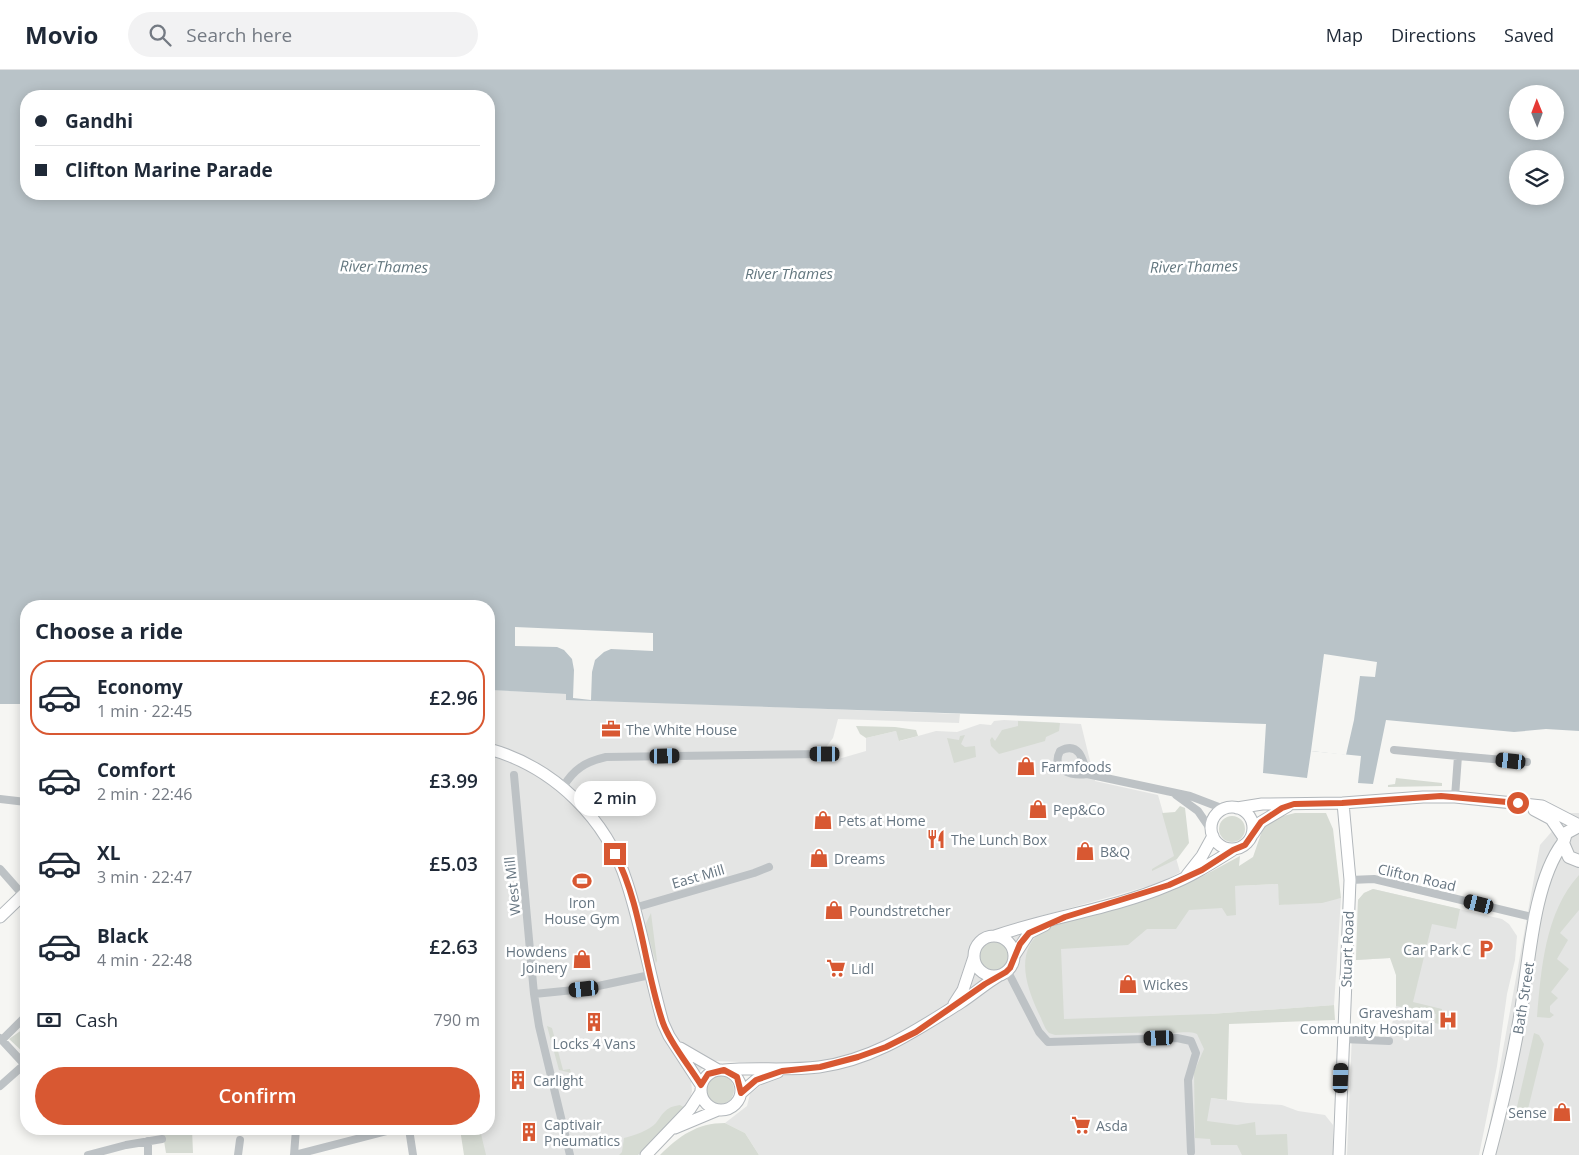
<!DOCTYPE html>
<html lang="en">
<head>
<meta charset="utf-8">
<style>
  :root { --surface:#fff; --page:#f2f2f3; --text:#1f2937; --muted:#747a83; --line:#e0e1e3; --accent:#d85832 }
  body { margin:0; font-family:"Open Sans",sans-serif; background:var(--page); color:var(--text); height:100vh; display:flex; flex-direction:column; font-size:19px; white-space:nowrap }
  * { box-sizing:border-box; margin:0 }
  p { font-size:16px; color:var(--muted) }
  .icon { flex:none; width:28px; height:28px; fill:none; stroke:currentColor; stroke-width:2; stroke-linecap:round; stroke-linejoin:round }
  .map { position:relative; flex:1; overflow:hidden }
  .details { position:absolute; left:20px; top:530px; width:475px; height:535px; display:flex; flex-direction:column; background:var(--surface); border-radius:20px; box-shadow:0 2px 12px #0003 }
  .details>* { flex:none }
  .top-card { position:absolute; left:20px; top:20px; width:475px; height:110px; border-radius:20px; box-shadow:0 2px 12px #0003; display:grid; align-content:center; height:110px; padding:0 15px; background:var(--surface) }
  .needle { width:32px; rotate:359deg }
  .tools { position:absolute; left:1509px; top:15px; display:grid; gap:10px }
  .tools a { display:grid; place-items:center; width:55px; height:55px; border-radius:50%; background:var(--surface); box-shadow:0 2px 12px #0003; font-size:25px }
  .end { position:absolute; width:22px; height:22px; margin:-11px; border:6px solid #d85832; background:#fff; box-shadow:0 0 0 2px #fff }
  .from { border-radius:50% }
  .bubble { position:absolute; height:35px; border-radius:18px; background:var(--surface); box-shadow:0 2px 12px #0003; font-size:16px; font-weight:600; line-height:35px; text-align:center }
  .car { position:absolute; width:15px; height:30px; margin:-15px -8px; border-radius:6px; box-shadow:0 0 4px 1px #0007; background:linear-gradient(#222 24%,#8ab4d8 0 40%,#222 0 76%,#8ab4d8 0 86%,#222 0) }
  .top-card b { display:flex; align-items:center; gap:18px; height:48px; font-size:19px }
  .top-card b+b { border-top:1px solid var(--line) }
  .top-card i { width:12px; height:12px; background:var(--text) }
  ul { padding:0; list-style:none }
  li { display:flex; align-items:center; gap:15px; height:75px; margin:0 10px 8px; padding:0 5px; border:2px solid transparent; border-radius:20px }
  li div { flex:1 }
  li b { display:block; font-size:19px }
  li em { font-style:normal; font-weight:600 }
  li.current { border-color:var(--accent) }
  li>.icon { width:45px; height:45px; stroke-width:1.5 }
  h2 { padding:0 15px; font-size:22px; line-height:60px }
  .pay { display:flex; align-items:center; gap:12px; height:55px; padding:0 15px; font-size:19px }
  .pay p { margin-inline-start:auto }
  .primary-button { display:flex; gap:10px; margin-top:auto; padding:10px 15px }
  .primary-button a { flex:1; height:58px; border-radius:30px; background:var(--accent); color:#fff; font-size:20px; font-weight:600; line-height:58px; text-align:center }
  header { display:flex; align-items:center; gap:30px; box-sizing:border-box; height:70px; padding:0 25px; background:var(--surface); border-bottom:1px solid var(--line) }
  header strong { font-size:24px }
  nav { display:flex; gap:28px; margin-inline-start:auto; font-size:18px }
  .search { width:350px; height:45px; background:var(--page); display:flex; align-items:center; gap:12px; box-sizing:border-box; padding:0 18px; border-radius:28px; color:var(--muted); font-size:19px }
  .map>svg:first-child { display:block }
</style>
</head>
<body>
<header>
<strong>Movio</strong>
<div class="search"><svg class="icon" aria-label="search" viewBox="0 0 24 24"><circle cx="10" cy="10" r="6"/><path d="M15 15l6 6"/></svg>Search here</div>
<nav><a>Map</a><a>Directions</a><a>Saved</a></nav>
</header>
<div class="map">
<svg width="1579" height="1085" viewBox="0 0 1579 1085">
  <rect width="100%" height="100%" fill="#f6f6f3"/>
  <path fill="#e4e5e4" d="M489,620l78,4 -1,5 394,15 -1,9 -121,-4 -5,19 -6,8 1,16 38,-11v-13l30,-7 4,10 36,-10 21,1 23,-8 11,1 3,-4 10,-1 77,4 9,37 7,7 -2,13 63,14 22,77 -17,10 -125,35 6,20 191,-51 43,-2 2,21 61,-7 -7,107 -124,9 1,84 36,5 35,2 16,6 27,4 8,10v30h-574l-14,-22 -20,-10 22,-17 3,-12 15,-12 15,-6 39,-3 -28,-9 -76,-3 -13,8 -11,11 1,11 -3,12 -51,52h-164l-5,-26h20z
    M1568,743h11v342h-95l56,-310z
    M1373,819l129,30 7,5 8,12 -2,24 -8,34 -10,72 -18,89h-132l5,-121 37,4 7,-32v-31l-3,-15 -3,-2 -34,2 2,-60 6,-7z"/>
  <path fill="#d6dbd3" d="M1018,651l42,2 -1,8 -13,6 -1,4 -46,13 -8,-8 -1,-6 2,-3 3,4 7,-11 16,-4z
    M856,656l39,1 21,3 2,6 -19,5 -3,-10 -30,7 -6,-4z
    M965,665l-4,9 4,3 10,-1 1,11 -22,6 -7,-25 12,2 1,-4z
    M1396,708l46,5v3l-54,1v-2l7,-1z
    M1180,736l5,2 4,35 -12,16 -25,12v-2l22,-13 -12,-43 13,-1z
    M1295,743h31l7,16 8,69 -19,5 -43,2 -1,-21 -43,2 1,29 -9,1 -5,-8 -33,2 -13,19h-29l-19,16 -67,4 3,70 146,-5 124,-9 1,15 -106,4 -2,76 -16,-2 -4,23 30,4 18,-3 1,13 31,-1 1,21h-46l-5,-10h-26l-1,-6 -15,-1 -1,-66 10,-23 -7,-15c-11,-4 -22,1 -32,-2l-110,3 -6,-2c-5,-5 -7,-14 -11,-21 -13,-29 -24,-63 8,-84l118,-35 37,-16 39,-21 -1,10 14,-9 10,-29 12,-10z
    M1219 759a13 13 0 1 1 26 0a13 13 0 1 1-26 0Z
    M1579,805v35l-19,23 8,7 -11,19 12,10 -18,23 7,6 -8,8v6l4,3 -4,3 -13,-1c4,-47 8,-105 42,-142z
    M1373,819l87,20 -4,20 -24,-5 -19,78 29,7 -3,15 -4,-1 1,-9 -40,-8v-31l-6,-17 -34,2 2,-60 6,-7z
    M651,843l6,48 -1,2 -10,-35v-5z
    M980 886a14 14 0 1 1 28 0a14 14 0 1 1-28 0Z
    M547,956l5,2 11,42 7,-1 1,4 -12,-3z
    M26,957v26h-2l-15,-14z
    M1534,963l5,2 5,9 -16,65 -12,2z
    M706 1020a14 14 0 1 1 28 0a14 14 0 1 1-28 0Z
    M680,1035l5,3 -47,47h-19l3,-3 2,-14c9,-2 26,-8 32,-15 8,-11 10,-16 24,-18z
    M725,1053l20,10 14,22h-99c19,-19 37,-32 65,-32z
    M162,1059h30l1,24h-27z
    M460,1059h24l-3,5 5,21h-22z"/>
  <path fill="#b9c3c8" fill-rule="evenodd" d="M0,0h1579v661l-33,-2 -32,3 -128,-12 -13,64 -15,-1 3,-27 -50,-5 -4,27 -44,-5 3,-49 -700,-24v-6l-77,-4v-84h-463v98h-26zM1518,24h37v37h-37zM26,26h463v98h-463zM1518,89h37v37h-37z"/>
  <path fill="#f6f6f3" d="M515,557l138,6v18l-42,-2 -7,3 -9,8 -3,12 -1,28 -18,-2 1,-28 -2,-11 -8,-9 -7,-3 -42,-1z
    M1324,584l53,8 -2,15 -15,-1 -6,44 -8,35 -35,-4z"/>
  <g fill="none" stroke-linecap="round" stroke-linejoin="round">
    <g stroke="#b2b7bb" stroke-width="13">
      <path id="secondary" d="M489,679c65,18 118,70 138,134 15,46 23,94 36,140l6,13 32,49
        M1211 758a21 21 0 1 1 42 0a21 21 0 1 1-42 0Z
        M1237,738l25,-4 81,-1 80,-6h32l87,9 37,19
        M1534,740l17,9 13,19
        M1253,764l8,-12 27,-16
        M1187,805l15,-19 11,-20
        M0,847l26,-25
        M974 886a20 20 0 1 1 40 0a20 20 0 1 1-40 0Z
        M995,866c57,-20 118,-27 174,-51 23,-9 43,-22 64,-35
        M1014,886l15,-23 16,-8
        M954,934l9,-14 11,-33
        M680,978l38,22
        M701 1020a20 20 0 1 1 40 0a20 20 0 1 1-40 0Z
        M724,1000c32,-3 63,1 95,-3 54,-7 96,-36 141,-64 14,-9 26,-20 40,-28
        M741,1023l15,-13 22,-8
        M675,1058l43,-18
        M646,1085l44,-46 11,-17
        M1339,1085l11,-275 -7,-77"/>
    </g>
    <g stroke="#b1b6b9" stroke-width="14">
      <path id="primary" d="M1579,756l-13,7 -3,10 6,14 10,4
        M1489,1085c12,-45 23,-92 31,-138 9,-50 12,-133 43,-174"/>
    </g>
    <path stroke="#bdc2c5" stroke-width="8" d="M1394,680l64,6 -3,41
      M1458,686l69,6
      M1087,704c-4,-15 -8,-33 -27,-23 -10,20 12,25 27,23l103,22 34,13
      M514,705l20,219 5,32 31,129
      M563,717c11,-18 22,-25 43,-30l219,-3
      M1176,725l22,16 13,19
      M0,729l26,3
      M0,799l23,26
      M1350,810l24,-1 162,39
      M19,829l7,7
      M634,838l120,-35 15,-6
      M1007,900l32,62 9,10 129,-4 14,3 5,12 -8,27 3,72
      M534,924l50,-5 66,-14
      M0,968l24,26
      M1343,969l46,2
      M2,970l24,-24
      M0,1016l26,-23
      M409,1059l4,26
      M148,1071v14
      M88,1085l38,-10 36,-6
      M238,1085l2,-15
      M294,1085l101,-26
      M294,1085l2,-26"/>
    <use href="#secondary" stroke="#fff" stroke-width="11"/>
    <use href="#primary" stroke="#fff" stroke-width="12"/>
  </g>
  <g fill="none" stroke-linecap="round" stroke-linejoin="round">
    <path stroke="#d85832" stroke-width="6" d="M615,784c27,52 29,114 48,169 8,22 26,42 38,62l7,-11 16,-4 13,7 4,16 15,-13 26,-9 38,-4 38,-10 28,-10 30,-15 69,-48 21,-12 4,-4 10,-24 9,-11 36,-16 104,-32 33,-15 31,-20 12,-5 16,-23 21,-14 12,-4 48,-1 99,-7 77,7"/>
  </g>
  <defs>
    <g id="office-bare" transform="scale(1.5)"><path d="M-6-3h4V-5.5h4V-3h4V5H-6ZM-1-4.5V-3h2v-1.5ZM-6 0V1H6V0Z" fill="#d85832" stroke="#fff" stroke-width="2.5" paint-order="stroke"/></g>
    <g id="shop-bare" transform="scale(1.5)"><path d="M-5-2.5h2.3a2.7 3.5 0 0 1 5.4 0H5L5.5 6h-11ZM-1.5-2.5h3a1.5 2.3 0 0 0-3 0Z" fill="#d85832" stroke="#fff" stroke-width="2.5" paint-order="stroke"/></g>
    <g id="restaurant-bare" transform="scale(1.5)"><path d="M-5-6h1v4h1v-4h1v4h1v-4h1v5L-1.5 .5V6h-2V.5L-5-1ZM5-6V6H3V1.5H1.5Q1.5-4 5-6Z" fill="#d85832" stroke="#fff" stroke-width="2.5" paint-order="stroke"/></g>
    <g id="stadium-bare" transform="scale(1.5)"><path d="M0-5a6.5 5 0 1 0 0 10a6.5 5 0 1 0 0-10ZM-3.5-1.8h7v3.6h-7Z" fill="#d85832" stroke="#fff" stroke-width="2.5" paint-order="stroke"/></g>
    <g id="parking-bare" transform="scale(1.5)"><path d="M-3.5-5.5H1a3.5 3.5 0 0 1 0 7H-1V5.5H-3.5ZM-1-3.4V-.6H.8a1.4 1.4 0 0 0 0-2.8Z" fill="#d85832" stroke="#fff" stroke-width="2.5" paint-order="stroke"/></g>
    <g id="supermarket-bare" transform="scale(1.5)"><path d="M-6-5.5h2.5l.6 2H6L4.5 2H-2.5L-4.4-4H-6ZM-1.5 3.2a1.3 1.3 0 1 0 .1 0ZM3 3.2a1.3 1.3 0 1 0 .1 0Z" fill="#d85832" stroke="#fff" stroke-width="2.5" paint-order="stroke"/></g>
    <g id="hospital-bare" transform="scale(1.5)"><path d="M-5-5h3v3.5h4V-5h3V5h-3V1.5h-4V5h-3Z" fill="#d85832" stroke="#fff" stroke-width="2.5" paint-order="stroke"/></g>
    <g id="building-bare" transform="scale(1.5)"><path d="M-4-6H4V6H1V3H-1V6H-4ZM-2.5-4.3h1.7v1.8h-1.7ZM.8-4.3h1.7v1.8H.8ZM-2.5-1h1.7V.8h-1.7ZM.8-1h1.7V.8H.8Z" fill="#d85832" stroke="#fff" stroke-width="2.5" paint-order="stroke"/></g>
  </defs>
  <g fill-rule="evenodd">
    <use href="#office-bare" x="611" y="659"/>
    <use href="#shop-bare" x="1026" y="696"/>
    <use href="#shop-bare" x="1038" y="739"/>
    <use href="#shop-bare" x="823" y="750"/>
    <use href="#restaurant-bare" x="936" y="769"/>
    <use href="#shop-bare" x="1085" y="781"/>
    <use href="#shop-bare" x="819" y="788"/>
    <use href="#stadium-bare" x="582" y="811"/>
    <use href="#shop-bare" x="834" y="840"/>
    <use href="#parking-bare" x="1486" y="879"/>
    <use href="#shop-bare" x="582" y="889"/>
    <use href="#supermarket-bare" x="836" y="898"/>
    <use href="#shop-bare" x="1128" y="914"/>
    <use href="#hospital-bare" x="1448" y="950"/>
    <use href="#building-bare" x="594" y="952"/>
    <use href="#building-bare" x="518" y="1010"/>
    <use href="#shop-bare" x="1562" y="1042"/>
    <use href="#supermarket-bare" x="1081" y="1055"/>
    <use href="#building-bare" x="529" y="1062"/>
  </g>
  <g text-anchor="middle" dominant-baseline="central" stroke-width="5" stroke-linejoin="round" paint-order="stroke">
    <g font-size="14" fill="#677682" stroke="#fff" text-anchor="start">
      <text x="626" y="659">The White House</text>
      <text x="1041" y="696">Farmfoods</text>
      <text x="1053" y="739">Pep&amp;Co</text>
      <text x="838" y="750">Pets at Home</text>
      <text x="951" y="769">The Lunch Box</text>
      <text x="1100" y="781">B&amp;Q</text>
      <text x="834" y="788">Dreams</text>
      <text x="582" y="832" text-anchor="middle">Iron<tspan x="582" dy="16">House Gym</tspan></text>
      <text x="849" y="840">Poundstretcher</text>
      <text x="1471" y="879" text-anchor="end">Car Park C</text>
      <text x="567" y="881" text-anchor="end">Howdens<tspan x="567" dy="16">Joinery</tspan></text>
      <text x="851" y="898">Lidl</text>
      <text x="1143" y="914">Wickes</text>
      <text x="1433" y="942" text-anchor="end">Gravesham<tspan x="1433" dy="16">Community Hospital</tspan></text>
      <text x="594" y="973" text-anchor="middle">Locks 4 Vans</text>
      <text x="533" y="1010">Carlight</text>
      <text x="1547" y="1042" text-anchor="end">Sense</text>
      <text x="544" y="1054">Captivair<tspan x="544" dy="16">Pneumatics</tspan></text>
      <text x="1096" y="1055">Asda</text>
    </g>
    <g font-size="14" fill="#677682" stroke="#fff">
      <text transform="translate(698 806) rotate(-16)">East Mill</text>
      <text transform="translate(1417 807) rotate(13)">Clifton Road</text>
      <text transform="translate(512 816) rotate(-96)">West Mill</text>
      <text transform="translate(1347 879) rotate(-88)">Stuart Road</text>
      <text transform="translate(1523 928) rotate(-81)">Bath Street</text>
    </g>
    <g font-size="15" font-style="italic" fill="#63777f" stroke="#fff">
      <text transform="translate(384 196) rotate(1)">River Thames</text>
      <text transform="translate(1194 196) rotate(-1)">River Thames</text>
      <text x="789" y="203">River Thames</text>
    </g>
  </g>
</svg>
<div class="tools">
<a><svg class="needle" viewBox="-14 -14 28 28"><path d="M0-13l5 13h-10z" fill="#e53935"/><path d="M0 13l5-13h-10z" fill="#747a83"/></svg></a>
<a><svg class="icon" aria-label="layers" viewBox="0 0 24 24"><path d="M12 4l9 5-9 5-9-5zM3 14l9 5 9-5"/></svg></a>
</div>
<i class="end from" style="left:1518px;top:733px"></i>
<i class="end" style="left:615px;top:784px"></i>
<div class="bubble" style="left:574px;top:711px;width:82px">2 min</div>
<i class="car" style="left:825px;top:684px;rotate:270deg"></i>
<i class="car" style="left:665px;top:686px;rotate:89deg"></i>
<i class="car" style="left:1511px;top:691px;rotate:276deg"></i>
<i class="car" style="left:1479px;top:834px;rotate:284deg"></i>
<i class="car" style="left:584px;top:919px;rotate:264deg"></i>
<i class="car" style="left:1159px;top:968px;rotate:268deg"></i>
<i class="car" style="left:1341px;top:1008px;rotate:2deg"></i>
<div class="top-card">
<b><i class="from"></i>Gandhi</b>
<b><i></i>Clifton Marine Parade</b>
</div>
<section class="details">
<h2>Choose a ride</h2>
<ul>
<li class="current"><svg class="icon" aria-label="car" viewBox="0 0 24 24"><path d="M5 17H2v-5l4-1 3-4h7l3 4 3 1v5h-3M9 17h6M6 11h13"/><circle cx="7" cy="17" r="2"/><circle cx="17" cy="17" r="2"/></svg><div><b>Economy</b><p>1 min · 22:45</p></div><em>£2.96</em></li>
<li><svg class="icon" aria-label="car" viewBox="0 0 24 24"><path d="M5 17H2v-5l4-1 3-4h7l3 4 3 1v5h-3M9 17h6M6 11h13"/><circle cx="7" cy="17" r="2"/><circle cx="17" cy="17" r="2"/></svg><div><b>Comfort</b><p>2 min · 22:46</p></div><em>£3.99</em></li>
<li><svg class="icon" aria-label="car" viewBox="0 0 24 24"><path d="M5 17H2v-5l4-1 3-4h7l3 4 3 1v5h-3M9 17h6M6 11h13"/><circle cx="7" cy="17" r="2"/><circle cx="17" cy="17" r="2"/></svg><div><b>XL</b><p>3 min · 22:47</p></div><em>£5.03</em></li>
<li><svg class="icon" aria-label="car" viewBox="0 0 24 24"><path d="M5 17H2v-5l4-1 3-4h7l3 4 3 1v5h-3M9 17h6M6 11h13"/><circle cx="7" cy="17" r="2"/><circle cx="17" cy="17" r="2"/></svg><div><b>Black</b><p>4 min · 22:48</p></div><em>£2.63</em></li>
</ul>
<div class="pay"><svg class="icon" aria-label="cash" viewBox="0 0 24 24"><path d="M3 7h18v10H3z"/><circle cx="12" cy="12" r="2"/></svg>Cash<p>790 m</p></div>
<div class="primary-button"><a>Confirm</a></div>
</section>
</div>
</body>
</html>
